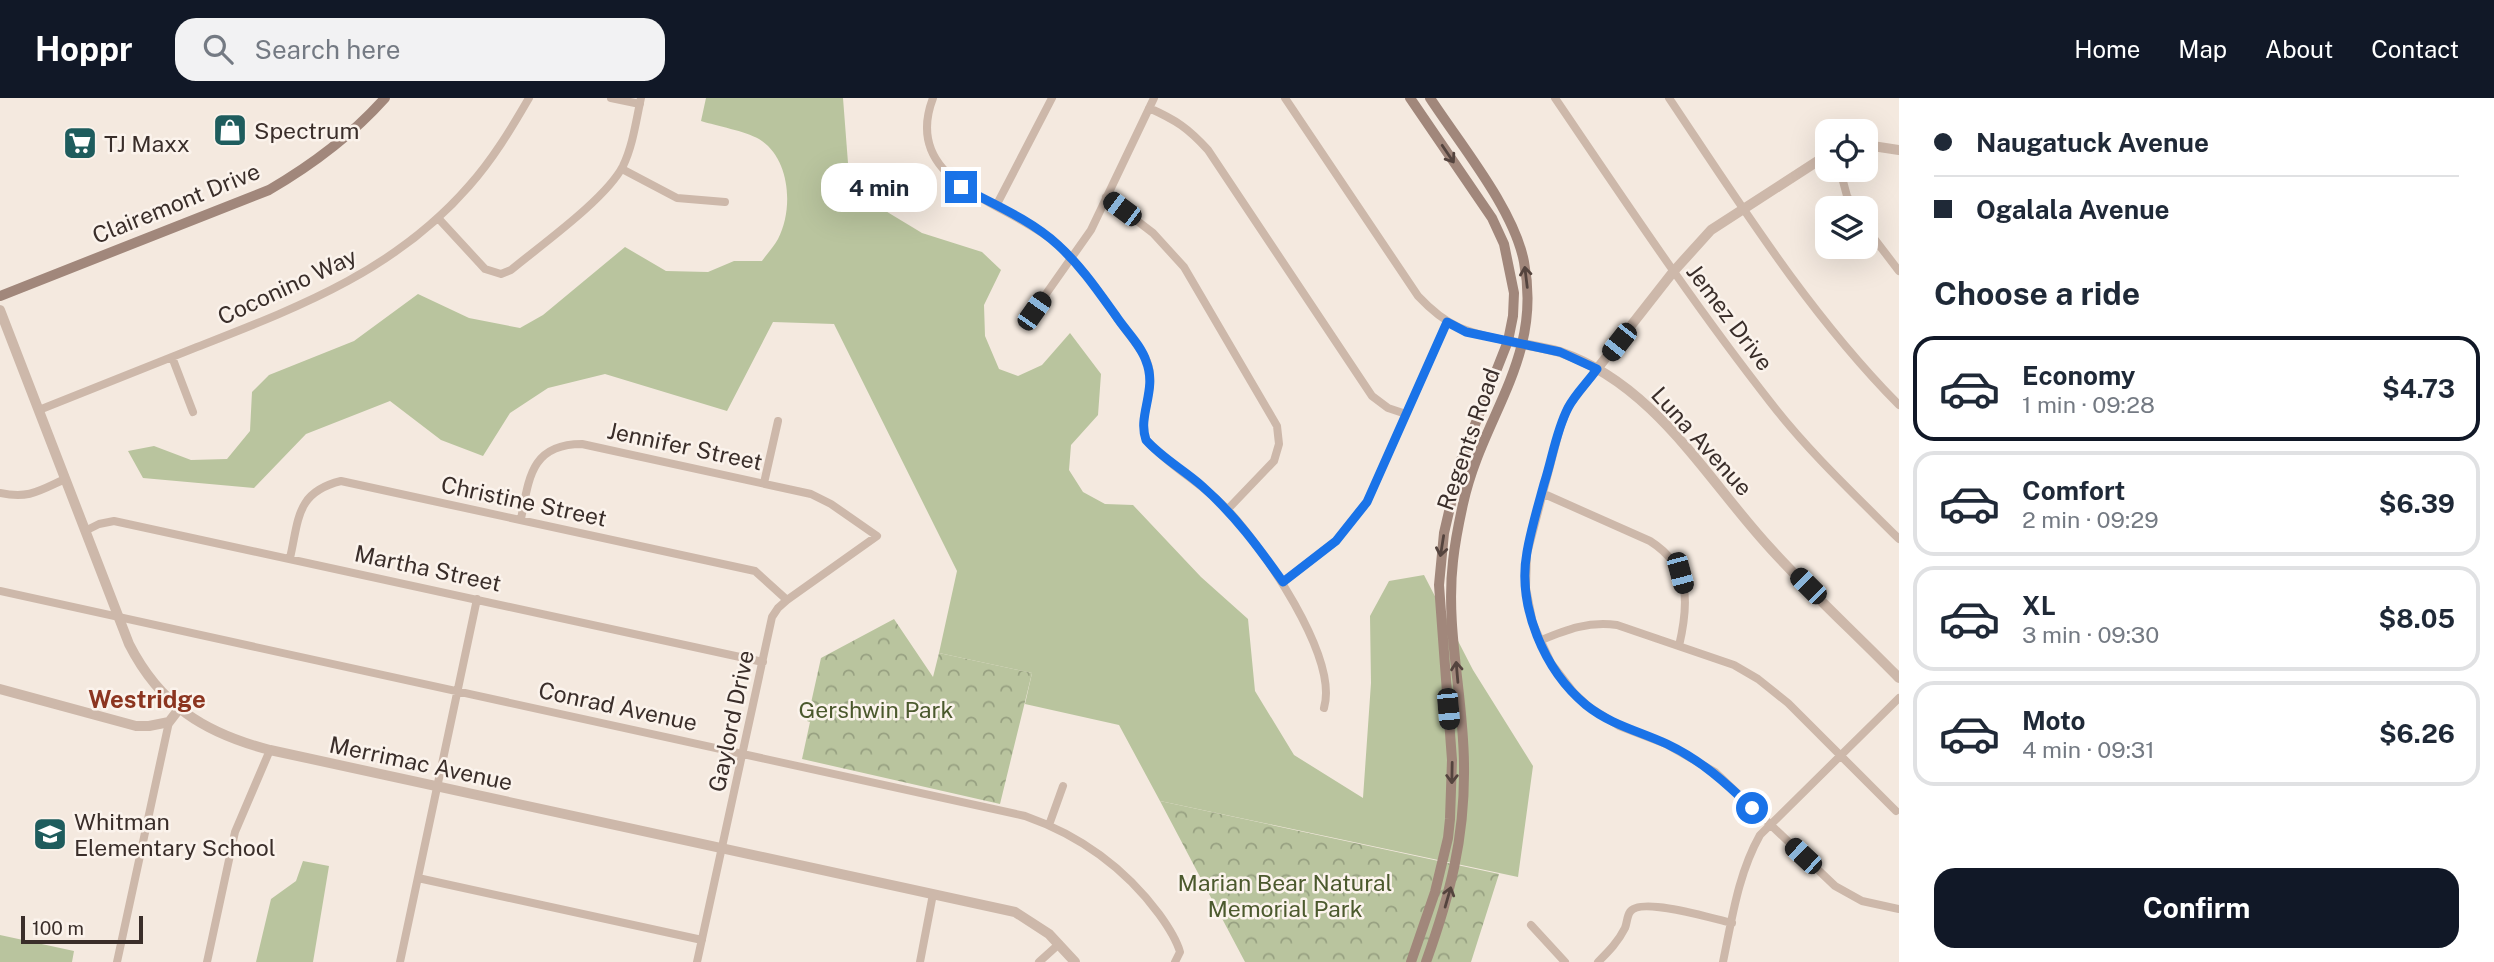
<!DOCTYPE html>
<html lang="en">
<head>
<meta charset="utf-8">
<style>
  :root { --surface:#fff; --page:#f2f2f3; --text:#1f2937; --muted:#747a83; --line:#e0e1e3; --accent:#111827 }
  body { margin:0; font-family:"Public Sans",sans-serif; background:var(--page); color:var(--text); height:100vh; display:flex; flex-direction:column; font-size:26px; white-space:nowrap }
  * { box-sizing:border-box; margin:0 }
  p { font-size:23px; color:var(--muted) }
  .icon { flex:none; width:38px; height:38px; fill:none; stroke:currentColor; stroke-width:2; stroke-linecap:round; stroke-linejoin:round }
  .map { position:relative; flex:1; overflow:hidden }
  .side { display:flex; flex-direction:column; background:var(--surface); width:595px }
  .side>* { flex:none }
  .guide { display:grid; align-content:center; height:154px; padding:0 35px; background:var(--surface) }
  .controls { position:absolute; left:1815px; top:21px; display:grid; gap:14px }
  .controls a { display:grid; place-items:center; width:63px; height:63px; border-radius:14px; background:var(--surface); box-shadow:0 7px 28px #0002; font-size:35px }
  .scale { position:absolute; left:21px; bottom:18px; width:122px; box-sizing:border-box; padding-left:7px; border:4px solid #3a2e2a; border-top:0; font-size:19px; line-height:24px; white-space:nowrap; color:#3a2e2a; -webkit-text-stroke:5px #fbf3ec; paint-order:stroke }
  .end { position:absolute; width:32px; height:32px; margin:-16px; border:9px solid #1a73e8; background:#fff; box-shadow:0 0 0 4px #fff }
  .from { border-radius:50% }
  .bubble { position:absolute; height:49px; border-radius:21px; background:var(--surface); box-shadow:0 7px 28px #0002; font-size:23px; font-weight:700; line-height:49px; text-align:center }
  .car { position:absolute; width:21px; height:42px; margin:-21px -10px; border-radius:9px; box-shadow:0 0 5px 2px #0007; background:linear-gradient(#222 24%,#8ab4d8 0 40%,#222 0 76%,#8ab4d8 0 86%,#222 0) }
  .guide b { display:flex; align-items:center; gap:24px; height:66px; font-size:26px }
  .guide b+b { border-top:2px solid var(--line) }
  .guide i { width:18px; height:18px; background:var(--text) }
  ul { padding:0; list-style:none }
  li { display:flex; align-items:center; gap:21px; height:105px; margin:0 14px 10px; padding:0 21px; border:4px solid var(--line); border-radius:21px }
  li div { flex:1 }
  li b { display:block; font-size:26px }
  li em { font-style:normal; font-weight:700 }
  li.selected { border-color:var(--accent) }
  li>.icon { width:63px; height:63px; stroke-width:1.5 }
  h2 { padding:0 35px; font-size:32px; line-height:84px }
  .cta { display:flex; gap:14px; margin-top:auto; padding:14px 35px }
  .cta a { flex:1; height:80px; border-radius:21px; background:var(--accent); color:#fff; font-size:28px; font-weight:700; line-height:80px; text-align:center }
  header { display:flex; align-items:center; gap:42px; box-sizing:border-box; height:98px; padding:0 35px; background:var(--accent); color:#fff }
  header strong { font-size:33px }
  nav { display:flex; gap:38px; margin-inline-start:auto; font-size:24px }
  .search { width:490px; height:63px; background:var(--page); display:flex; align-items:center; gap:18px; box-sizing:border-box; padding:0 24px; border-radius:21px; color:var(--muted); font-size:26px }
  main { display:flex; flex:1; min-height:0 }
  .map>svg:first-child { display:block }
</style>
</head>
<body>
<header>
<strong>Hoppr</strong>
<div class="search"><svg class="icon" aria-label="search" viewBox="0 0 24 24"><circle cx="10" cy="10" r="6"/><path d="M15 15l6 6"/></svg>Search here</div>
<nav><a>Home</a><a>Map</a><a>About</a><a>Contact</a></nav>
</header>
<main>
<div class="map">
<svg width="1899" height="864" viewBox="0 0 1899 864">
  <defs>
    <pattern id="park-crowns" width="20" height="18" patternUnits="userSpaceOnUse" patternTransform="scale(1.75)"><rect width="20" height="18" fill="#b9c49e"/><path d="M2 6a3 3 0 1 1 6 0M12 15a3 3 0 1 1 6 0" fill="none" stroke="#97a081"/></pattern>
  </defs>
  <rect width="100%" height="100%" fill="#f4e9df"/>
  <path fill="#b9c49e" d="M706,0h137l5,65 31,44 43,26 60,19 19,18 -17,35 1,31 14,33 19,7 24,-11 28,-32 31,41 -3,41 -27,30 -2,25 14,22 22,12 28,1 68,72 47,42 7,72 39,64 69,43 8,-115 -1,-67 19,-35 35,-6 49,95 60,96 -15,111 -358,-76 -41,-76 -94,-21 7,-31 -93,-20 18,-82 -123,-247 -61,-2 -46,89 -122,-37 -57,14 -38,25 -27,43 -42,-16 -51,-39 -84,33 -52,54 -111,-10 -15,-27 26,-5 37,14 36,-1 23,-28 2,-39 17,-17 85,-34 64,-47 51,24 51,10 23,-13 82,-68 41,24 42,1 26,-11h28c5,-7 12,-15 16,-22 16,-31 12,-81 -19,-100 -14,-8 -42,-13 -58,-18z
    M303,763l26,5 -16,96h-57l15,-63 25,-18z
    M0,837l74,16 -2,11h-72z"/>
  <path fill="url(#park-crowns)" d="M894,521l39,58 6,-24 93,20 -32,131 -198,-45 8,-37 -3,-1 14,-63z
    M1160,703l339,73 -28,88h-226z"/>
  <g fill="none" stroke-linecap="round" stroke-linejoin="round">
    <path stroke="#cdb8aa" stroke-width="8" d="M611,0l29,6
      M933,0c-33,86 76,104 124,146 24,21 42,48 60,74 9,13 20,26 28,39 15,28 -8,56 1,83 24,27 57,44 82,70 34,37 111,147 96,198
      M1285,0l133,198c30,32 48,36 90,45
      M1555,0c70,103 139,207 216,305 38,49 84,92 128,136
      M1669,0c71,106 140,216 230,307
      M1149,10c27,12 39,20 59,42l164,246 16,12 18,6
      M622,71l55,29 48,4
      M1840,72l7,26 7,12
      M1106,99l47,36 31,34 93,159 2,18 -5,17 -47,49
      M996,108l56,-108
      M438,120l47,51 16,5 10,-4c30,-25 95,-71 112,-104 10,-21 13,-45 18,-68
      M1866,130l33,43
      M1034,213l57,-81 63,-132
      M172,259l21,55
      M1597,271l-29,38 -8,21 -33,126 -1,34 7,36 18,39 23,30 14,13 31,20 47,18 49,28 120,114 27,15 37,8
      M39,312c53,-21 106,-42 158,-63 102,-40 198,-76 272,-161 24,-27 42,-57 60,-88
      M764,385l14,-62
      M0,395c29,6 39,-2 65,-14
      M1542,395l108,48c41,26 39,62 29,105
      M521,421c8,-41 10,-75 61,-75l229,50 20,10 46,32 -90,64 -9,8 -6,9 -75,345
      M85,433l14,-7 15,-3 649,141
      M290,460c9,-39 6,-66 51,-77l414,90 32,29
      M1283,484l53,-41 31,-39 80,-180
      M0,493l1025,225c54,19 100,52 134,98 8,11 17,24 21,38l-5,10
      M1539,543c27,-11 48,-20 78,-16l117,40 24,14 30,24 108,108
      M1049,727l14,-39
      M418,780l284,62
      M1531,827l34,37
      M117,864l52,-240
      M207,864l28,-130 35,-82
      M400,864l77,-363
      M920,864l13,-68
      M1039,864l20,-18
      M1598,864c11,-11 20,-20 27,-34 2,-5 2,-12 5,-16 9,-16 85,7 102,11
      M1723,864c9,-43 15,-88 37,-127l139,-137"/>
    <path stroke="#cdb8aa" stroke-width="10" d="M1866,47l33,5
      M0,212l129,334c31,61 75,89 141,106l745,162 34,22 26,28
      M1508,243c17,4 35,6 52,11 95,32 147,128 211,197 41,45 86,86 128,129
      M1597,271l76,-97 38,-42 116,-75
      M0,591l136,37h13l20,-4 10,-13"/>
    <path stroke="#a1877b" stroke-width="10" d="M1410,0l82,120 12,26 10,49 -1,23 -5,25 -47,119 -17,73 -5,52 13,175 -2,59 -2,19 -13,54 -24,70
      M0,198l269,-106c43,-25 83,-55 116,-92
      M1426,864c24,-67 39,-124 38,-196 0,-68 -19,-137 -11,-205 2,-19 6,-39 10,-57 19,-88 80,-145 61,-242 -10,-53 -64,-118 -94,-164"/>
  </g>
  <defs><path id="oneway-shaft" d="M-6 0H5M1.5-3L5.5 0L1.5 3" fill="none" stroke-width="1.6" stroke-linecap="round" stroke-linejoin="round" transform="scale(1.75)"/></defs>
  <g stroke="#54443e">
    <use href="#oneway-shaft" transform="translate(1448 56) rotate(56)"/>
    <use href="#oneway-shaft" transform="translate(1526 179) rotate(-97)"/>
    <use href="#oneway-shaft" transform="translate(1442 448) rotate(99)"/>
    <use href="#oneway-shaft" transform="translate(1457 574) rotate(-95)"/>
    <use href="#oneway-shaft" transform="translate(1452 675) rotate(91)"/>
    <use href="#oneway-shaft" transform="translate(1448 799) rotate(-74)"/>
  </g>
  <g fill="none" stroke-linecap="round" stroke-linejoin="round">
    <path stroke="#1a73e8" stroke-width="9" d="M961,89c32,17 70,33 97,58 23,21 40,46 58,71 9,14 25,29 30,45 12,29 -9,54 0,79 16,18 38,30 56,46 32,28 57,62 81,96l53,-41 31,-39 80,-180 19,10 94,20 37,17c-9,13 -22,25 -29,39 -12,23 -16,52 -24,76 -6,22 -13,45 -17,68 -10,54 17,118 59,153 25,20 53,26 81,39 34,16 59,39 85,64"/>
  </g>
  <defs>
    <g id="shop-square" transform="scale(1.75)"><rect x="-9" y="-9" width="18" height="18" rx="4" fill="#1e5c5d" stroke="#fbf3ec"/><path d="M-5-2.5h2.3a2.7 3.5 0 0 1 5.4 0H5L5.5 6h-11ZM-1.5-2.5h3a1.5 2.3 0 0 0-3 0Z" fill="#fff"/></g>
    <g id="supermarket-square" transform="scale(1.75)"><rect x="-9" y="-9" width="18" height="18" rx="4" fill="#1e5c5d" stroke="#fbf3ec"/><path d="M-6-5.5h2.5l.6 2H6L4.5 2H-2.5L-4.4-4H-6ZM-1.5 3.2a1.3 1.3 0 1 0 .1 0ZM3 3.2a1.3 1.3 0 1 0 .1 0Z" fill="#fff"/></g>
    <g id="school-square" transform="scale(1.75)"><rect x="-9" y="-9" width="18" height="18" rx="4" fill="#1e5c5d" stroke="#fbf3ec"/><path d="M0-5L7-2L0 1L-7-2ZM-4 1L0 2.5L4 1V4Q0 6-4 4Z" fill="#fff"/></g>
  </defs>
  <g fill-rule="evenodd">
    <use href="#shop-square" x="230" y="32"/>
    <use href="#supermarket-square" x="80" y="45"/>
    <use href="#school-square" x="50" y="736"/>
  </g>
  <g text-anchor="middle" dominant-baseline="central" stroke-width="5" stroke-linejoin="round" paint-order="stroke">
    <g font-size="23" fill="#3a2e2a" stroke="#fbf3ec" text-anchor="start">
      <text x="254" y="32">Spectrum</text>
      <text x="104" y="45">TJ Maxx</text>
      <text x="74" y="723">Whitman<tspan x="74" dy="26">Elementary School</tspan></text>
    </g>
    <g font-size="23" fill="#3a2e2a" stroke="#fbf3ec">
      <text transform="translate(176 105) rotate(-22)">Clairemont Drive</text>
      <text transform="translate(287 188) rotate(-25)">Coconino Way</text>
      <text transform="translate(1730 219) rotate(53)">Jemez Drive</text>
      <text transform="translate(1468 341) rotate(-71)">Regents Road</text>
      <text transform="translate(1702 343) rotate(48)">Luna Avenue</text>
      <text transform="translate(685 348) rotate(12)">Jennifer Street</text>
      <text transform="translate(524 403) rotate(12)">Christine Street</text>
      <text transform="translate(428 470) rotate(12)">Martha Street</text>
      <text transform="translate(618 608) rotate(12)">Conrad Avenue</text>
      <text transform="translate(731 623) rotate(-78)">Gaylord Drive</text>
      <text transform="translate(421 665) rotate(12)">Merrimac Avenue</text>
    </g>
    <g font-size="23" fill="#4b592d" stroke="#fbf3ec">
      <text x="876" y="611">Gershwin Park</text>
      <text x="1285" y="784">Marian Bear Natural<tspan x="1285" dy="26">Memorial Park</tspan></text>
    </g>
    <g font-size="24" font-weight="bold" fill="#8c3520" stroke="#fbf3ec">
      <text x="147" y="601">Westridge</text>
    </g>
  </g>
</svg>
<div class="controls">
<a><svg class="icon" aria-label="locate" viewBox="0 0 24 24"><circle cx="12" cy="12" r="6"/><path d="M12 2v4M12 18v4M2 12h4M18 12h4"/></svg></a>
<a><svg class="icon" aria-label="layers" viewBox="0 0 24 24"><path d="M12 4l9 5-9 5-9-5zM3 14l9 5 9-5"/></svg></a>
</div>
<div class="scale">100 m</div>
<i class="end from" style="left:1752px;top:710px"></i>
<i class="end" style="left:961px;top:89px"></i>
<div class="bubble" style="left:821px;top:65px;width:116px">4 min</div>
<i class="car" style="left:1122px;top:111px;rotate:307deg"></i>
<i class="car" style="left:1034px;top:213px;rotate:35deg"></i>
<i class="car" style="left:1619px;top:244px;rotate:218deg"></i>
<i class="car" style="left:1680px;top:475px;rotate:165deg"></i>
<i class="car" style="left:1808px;top:488px;rotate:315deg"></i>
<i class="car" style="left:1448px;top:611px;rotate:175deg"></i>
<i class="car" style="left:1803px;top:758px;rotate:313deg"></i>
</div>
<section class="side">
<div class="guide">
<b><i class="from"></i>Naugatuck Avenue</b>
<b><i></i>Ogalala Avenue</b>
</div>
<h2>Choose a ride</h2>
<ul>
<li class="selected"><svg class="icon" aria-label="car" viewBox="0 0 24 24"><path d="M5 17H2v-5l4-1 3-4h7l3 4 3 1v5h-3M9 17h6M6 11h13"/><circle cx="7" cy="17" r="2"/><circle cx="17" cy="17" r="2"/></svg><div><b>Economy</b><p>1 min · 09:28</p></div><em>$4.73</em></li>
<li><svg class="icon" aria-label="car" viewBox="0 0 24 24"><path d="M5 17H2v-5l4-1 3-4h7l3 4 3 1v5h-3M9 17h6M6 11h13"/><circle cx="7" cy="17" r="2"/><circle cx="17" cy="17" r="2"/></svg><div><b>Comfort</b><p>2 min · 09:29</p></div><em>$6.39</em></li>
<li><svg class="icon" aria-label="car" viewBox="0 0 24 24"><path d="M5 17H2v-5l4-1 3-4h7l3 4 3 1v5h-3M9 17h6M6 11h13"/><circle cx="7" cy="17" r="2"/><circle cx="17" cy="17" r="2"/></svg><div><b>XL</b><p>3 min · 09:30</p></div><em>$8.05</em></li>
<li><svg class="icon" aria-label="car" viewBox="0 0 24 24"><path d="M5 17H2v-5l4-1 3-4h7l3 4 3 1v5h-3M9 17h6M6 11h13"/><circle cx="7" cy="17" r="2"/><circle cx="17" cy="17" r="2"/></svg><div><b>Moto</b><p>4 min · 09:31</p></div><em>$6.26</em></li>
</ul>
<div class="cta"><a>Confirm</a></div>
</section>
</main>
</body>
</html>
